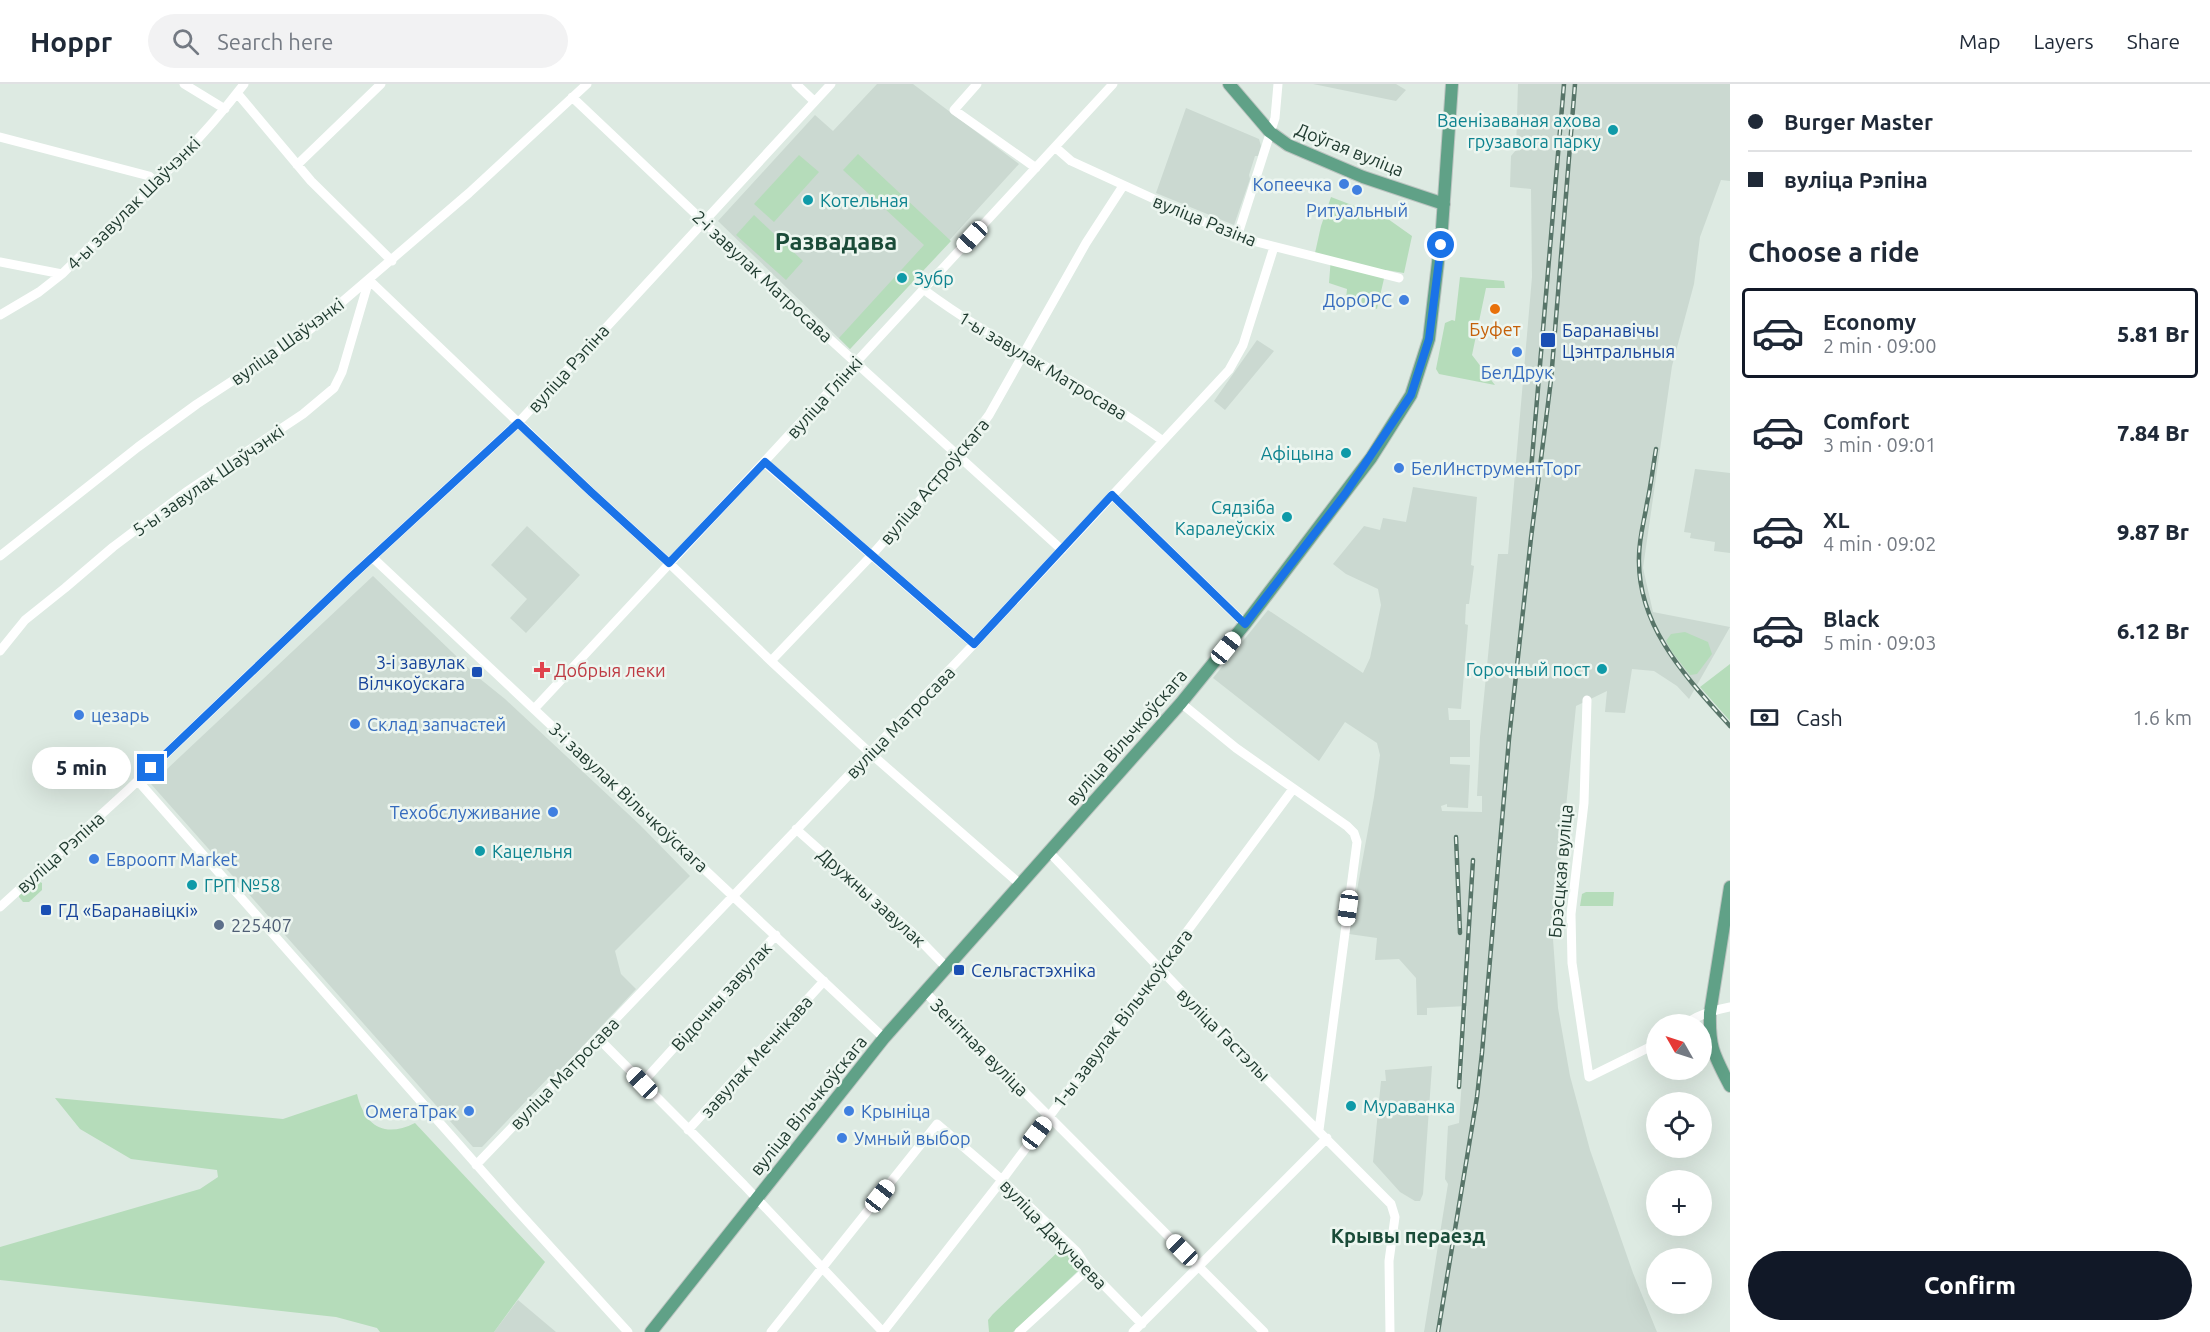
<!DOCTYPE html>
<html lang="en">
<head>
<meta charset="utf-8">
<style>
  :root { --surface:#fff; --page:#f2f2f3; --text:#1f2937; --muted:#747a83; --line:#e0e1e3; --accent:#111827 }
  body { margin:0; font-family:Ubuntu,sans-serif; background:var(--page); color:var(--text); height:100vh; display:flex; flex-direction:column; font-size:22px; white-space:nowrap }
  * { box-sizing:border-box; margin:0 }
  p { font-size:20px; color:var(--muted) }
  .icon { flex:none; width:33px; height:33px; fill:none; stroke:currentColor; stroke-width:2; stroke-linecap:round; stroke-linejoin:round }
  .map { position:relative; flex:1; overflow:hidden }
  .drawer { display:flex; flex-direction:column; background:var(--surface); width:480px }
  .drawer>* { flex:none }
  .hud { display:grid; align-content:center; height:132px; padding:0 18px; background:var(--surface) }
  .needle { width:39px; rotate:309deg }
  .buttons { position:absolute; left:1646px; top:930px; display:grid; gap:12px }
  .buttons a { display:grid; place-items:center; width:66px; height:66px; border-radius:50%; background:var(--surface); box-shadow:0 6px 24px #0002; font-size:30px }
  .end { position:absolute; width:27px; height:27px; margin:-14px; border:8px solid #1a73e8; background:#fff; box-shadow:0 0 0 3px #fff }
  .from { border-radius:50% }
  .bubble { position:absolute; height:42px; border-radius:21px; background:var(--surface); box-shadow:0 6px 24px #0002; font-size:20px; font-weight:800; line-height:42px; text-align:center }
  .car { position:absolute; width:18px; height:36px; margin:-18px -9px; border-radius:8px; box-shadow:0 0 4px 2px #0007; background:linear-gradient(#fff 24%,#345 0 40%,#fff 0 76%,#345 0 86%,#fff 0) }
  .hud b { display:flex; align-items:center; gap:21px; height:57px; font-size:22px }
  .hud b+b { border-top:2px solid var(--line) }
  .hud i { width:15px; height:15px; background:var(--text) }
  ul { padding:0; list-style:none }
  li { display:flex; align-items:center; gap:18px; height:90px; margin:0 12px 9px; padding:0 6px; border:3px solid transparent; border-radius:6px }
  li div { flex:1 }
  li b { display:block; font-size:22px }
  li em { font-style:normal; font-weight:800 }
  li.active { border-color:var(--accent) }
  li>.icon { width:54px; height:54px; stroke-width:1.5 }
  h2 { padding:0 18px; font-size:27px; line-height:72px }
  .pay { display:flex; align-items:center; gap:15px; height:66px; padding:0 18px; font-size:22px }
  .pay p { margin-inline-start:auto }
  .button { display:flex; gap:12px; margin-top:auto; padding:12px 18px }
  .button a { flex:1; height:69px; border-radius:36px; background:var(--accent); color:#fff; font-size:24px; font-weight:800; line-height:69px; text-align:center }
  header { display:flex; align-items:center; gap:36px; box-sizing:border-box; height:84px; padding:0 30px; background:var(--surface); border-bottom:2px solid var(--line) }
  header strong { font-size:28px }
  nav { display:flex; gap:33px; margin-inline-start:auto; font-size:21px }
  .search { width:420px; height:54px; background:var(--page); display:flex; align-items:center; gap:15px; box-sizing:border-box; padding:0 21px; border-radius:33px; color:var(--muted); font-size:22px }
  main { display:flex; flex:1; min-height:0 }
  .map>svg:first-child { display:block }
</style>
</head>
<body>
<header>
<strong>Hoppr</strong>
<div class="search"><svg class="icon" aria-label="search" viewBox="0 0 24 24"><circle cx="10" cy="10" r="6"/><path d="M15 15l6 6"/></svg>Search here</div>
<nav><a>Map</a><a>Layers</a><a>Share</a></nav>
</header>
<main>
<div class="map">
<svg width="1730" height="1248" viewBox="0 0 1730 1248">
  <rect width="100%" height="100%" fill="#ddeae2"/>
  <path fill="#cbd9d1" d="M877,0h36l106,80 -169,185 -132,-128 97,-106 18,16z
    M1313,0h83l10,6 -10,11z
    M1518,0h212v97l-9,-1 -21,57 -6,47 -22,82 -29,202 10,44 77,15 -41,72 -12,-13 -23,-15 -22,-2 -7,44 -20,-1 2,-21 -31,15 -23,233 5,69 12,68 20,74 43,123 24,59h-233l24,-148 -3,-5 3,-53 11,-3 8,-117 -40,2v7h-10l-1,-37 -17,-19 -24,1 2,-22 -28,-4 25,-137 6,-42 -3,-12 -32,-21 -26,39 -106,-83 55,-68 95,63 7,-15 11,-53 -3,-16 -32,-15 -13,-10 31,-38 16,4 3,-12 23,4 7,-35 64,10 -6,68 3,1 -5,38h-3l-1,20 3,1 -7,84 -13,-1 1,12h21v37h-20v7l20,1 -2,43 -21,-1v-3l-6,2 1,5 40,1v-16h-5l3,-59 18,-183h10l24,-277 -1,-88 -21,-2 1,-31 5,-6z
    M1186,24l73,31 2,7 -3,10h-3l-6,19 1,4 -16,46 -78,-32z
    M1257,256l17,11 -49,59 -11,-9z
    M1695,385l35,4v80l-16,-2 1,-9 -25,-4 1,-5 -7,-1z
    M527,442l53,49 -54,58 -16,-15 17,-19 -36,-34z
    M373,492l106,102 26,21 135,126 50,51 -75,75 6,23 15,15 -83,89 -3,-2 -68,71h-9l-322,-363z
    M1432,982l-9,128 -3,7h-5l-15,-9 -27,-30 8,-81h5l-1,-11z
    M518,1216l38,32h-62z"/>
  <path fill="#b5dcba" d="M858,70l93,87 -101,108 -11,-11 85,-93 -81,-75z
    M799,71l20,17 -45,50 -20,-18z
    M1331,113l57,22 24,17 -8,37 -18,-3 -9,39 -31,-10 1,-10 -18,-6 2,-26 -16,-4 6,-27z
    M754,131l49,46 -17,19 -50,-45z
    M1460,193l44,4 1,7h-19l-14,67 23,30 -56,-11 -3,-5 9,-46 7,-3 3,1z
    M1685,548l23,10 4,12 -15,20 -7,1 -18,-23 -6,-11 5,-7z
    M1730,580v57l-30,-34z
    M34,795l8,4v7l-13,12h-6l-4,-5v-4z
    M1586,808h28l-1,14h-33l2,-12z
    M357,1010c8,33 28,44 58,29l130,139 -51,70h-114l-3,-4 -41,-11 -336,-37v-33l200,-58 18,-12 -1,-7 -86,-11 -51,-30 -25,-31 228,21z
    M1063,1163c10,3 17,13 15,24l-65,61h-24l-1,-12 5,-6z"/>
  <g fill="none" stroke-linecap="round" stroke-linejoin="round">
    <g stroke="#bcc4c0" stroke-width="14">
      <path id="major" d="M1229,0l41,48 18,13 75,32 81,27
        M1730,803l-20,126c-1,35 4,42 20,73
        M651,1248l233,-294 297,-335 64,-79 126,-166 40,-63 18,-56 13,-111 10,-144"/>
    </g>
    <path stroke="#fff" stroke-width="9" d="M184,0l41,25
      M796,0l18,17
      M977,0l-23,26 82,58
      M237,9l74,88 81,80
      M572,13l206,195 284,258
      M0,53l149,39 7,6
      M1055,63l16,14 166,76 162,41
      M297,81l84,-81
      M1237,153l38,-119 3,-34
      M0,178l62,12c62,-61 129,-120 182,-190
      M923,205c76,57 164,95 240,152
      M0,231l39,-23 23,-18
      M764,378l210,182
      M1112,411l133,129
      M0,472l138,-109 59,-43 110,-72 162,-139 118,-109
      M372,473l512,481
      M0,567l25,-31 40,-32 48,-41 73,-55 117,-78 31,-26 8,-16 27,-92 222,212 78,71 104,100 97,90 150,131
      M771,577l100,-105 88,-100 30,-41 97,-172 37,-57
      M1587,616l-3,103 -13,111 1,49 17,114 67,-33
      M1181,619l55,45 111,78 7,7 3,9 -38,288
      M535,624l229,-246 349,-378
      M138,697l376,426 114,125
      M796,745l116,103 34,35
      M1049,768l176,185 166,167 4,13 -6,44 1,71
      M0,823l128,-117 223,-213 167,-154 313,-339
      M925,908l339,340
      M1685,940c13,-9 29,-14 45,-17
      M598,954l146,147 139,147 119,-152 291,-391
      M642,999l134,-148
      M688,1046l136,-149
      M476,1081l498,-521 255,-274 14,-25 31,-98
      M771,1248l166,-208 65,56 75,72 11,17 54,55
      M1019,1248l69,-63
      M1133,1248l194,-194"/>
    <use href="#major" stroke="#60a187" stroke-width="12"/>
    <g stroke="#587569" stroke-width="4.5">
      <path id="rail" d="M1656,365c-3,18 -5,36 -9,54 -3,19 -8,35 -8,54 -2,70 48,121 91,169
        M1531,386l33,-386
        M1456,753l4,96
        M1459,1003l14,-227
        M1438,1248l39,-235 5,-44 27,-314 22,-201 20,-158 24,-296"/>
    </g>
    <use href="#rail" stroke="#edf6f0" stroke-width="2" stroke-dasharray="7" stroke-linecap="butt"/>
  </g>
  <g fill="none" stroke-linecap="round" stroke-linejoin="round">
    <path stroke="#1a73e8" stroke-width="8" d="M151,684l200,-191 167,-154 73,69 78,71 96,-101 209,182 138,-149 133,129 100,-130 66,-99 18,-56 12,-94"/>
  </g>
  <g fill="#0f9aa8" stroke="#edf6f0" stroke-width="2">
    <circle cx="1613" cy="46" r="6"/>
    <circle cx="808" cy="116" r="6"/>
    <circle cx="902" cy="194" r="6"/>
    <circle cx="1346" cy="369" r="6"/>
    <circle cx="1287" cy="433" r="6"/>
    <circle cx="1602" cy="585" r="6"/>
    <circle cx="480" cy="767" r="6"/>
    <circle cx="192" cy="801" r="6"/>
    <circle cx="1351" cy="1022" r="6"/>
  </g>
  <g fill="#3f7fe0" stroke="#edf6f0" stroke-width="2">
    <circle cx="1344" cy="100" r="6"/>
    <circle cx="1357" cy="106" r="6"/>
    <circle cx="1404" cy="216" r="6"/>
    <circle cx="1517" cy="268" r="6"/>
    <circle cx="1399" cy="384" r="6"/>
    <circle cx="79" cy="631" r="6"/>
    <circle cx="355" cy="640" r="6"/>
    <circle cx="553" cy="728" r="6"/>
    <circle cx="94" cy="775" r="6"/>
    <circle cx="469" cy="1027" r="6"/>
    <circle cx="849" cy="1027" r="6"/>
    <circle cx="842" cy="1054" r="6"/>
  </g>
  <circle fill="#e8710a" stroke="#edf6f0" stroke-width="2" cx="1495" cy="225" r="6"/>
  <g fill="#1a4fb4" stroke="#edf6f0" stroke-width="2">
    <rect x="1540" y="248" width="16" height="16" rx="3"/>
    <rect x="471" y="582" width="12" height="12" rx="3"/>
    <rect x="40" y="820" width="12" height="12" rx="3"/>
    <rect x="953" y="880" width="12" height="12" rx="3"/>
  </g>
  <path fill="#e0444e" stroke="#edf6f0" stroke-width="2" d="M539 577h6v6h6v6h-6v6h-6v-6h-6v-6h6z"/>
  <circle fill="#5c6f8a" stroke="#edf6f0" stroke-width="2" cx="219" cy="841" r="6"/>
  <g text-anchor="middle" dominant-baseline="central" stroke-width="5" stroke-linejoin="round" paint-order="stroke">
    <g font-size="18" fill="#0d838f" stroke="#edf6f0" text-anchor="start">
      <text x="1601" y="36" text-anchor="end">Ваенізаваная ахова<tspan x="1601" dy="21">грузавога парку</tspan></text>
      <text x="820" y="116">Котельная</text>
      <text x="914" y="194">Зубр</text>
      <text x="1334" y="369" text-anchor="end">Афіцына</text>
      <text x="1275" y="423" text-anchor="end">Сядзіба<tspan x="1275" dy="21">Каралеўскіх</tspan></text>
      <text x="1590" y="585" text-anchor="end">Горочный пост</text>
      <text x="492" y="767">Кацельня</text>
      <text x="204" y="801">ГРП №58</text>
      <text x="1363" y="1022">Мураванка</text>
    </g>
    <g font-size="18" fill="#1e392e" stroke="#edf6f0">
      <text transform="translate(1350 65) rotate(22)">Доўгая вуліца</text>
      <text transform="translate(133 119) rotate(-45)">4-ы завулак Шаўчэнкі</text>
      <text transform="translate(1205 136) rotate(22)">вуліца Разіна</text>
      <text transform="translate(763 192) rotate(43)">2-і завулак Матросава</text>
      <text transform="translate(287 257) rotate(-36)">вуліца Шаўчэнкі</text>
      <text transform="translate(1043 281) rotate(31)">1-ы завулак Матросава</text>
      <text transform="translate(568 284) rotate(-48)">вуліца Рэпіна</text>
      <text transform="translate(824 313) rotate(-48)">вуліца Глінкі</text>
      <text transform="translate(208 396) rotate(-35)">5-ы завулак Шаўчэнкі</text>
      <text transform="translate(934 397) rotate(-50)">вуліца Астроўскага</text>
      <text transform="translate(900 638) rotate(-46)">вуліца Матросава</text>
      <text transform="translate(1126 653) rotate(-49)">вуліца Вільчкоўскага</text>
      <text transform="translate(629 713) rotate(43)">3-і завулак Вільчкоўскага</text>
      <text transform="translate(60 768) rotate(-42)">вуліца Рэпіна</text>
      <text transform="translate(1560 787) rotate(-85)">Брэсцкая вуліца</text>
      <text transform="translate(872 813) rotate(42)">Дружны завулак</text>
      <text transform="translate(721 912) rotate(-48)">Відочны завулак</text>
      <text transform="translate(1122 934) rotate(-53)">1-ы завулак Вільчкоўскага</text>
      <text transform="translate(1224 950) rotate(45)">вуліца Гастэлы</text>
      <text transform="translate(980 963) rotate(45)">Зенітная вуліца</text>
      <text transform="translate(756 972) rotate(-48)">завулак Мечнікава</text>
      <text transform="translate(564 989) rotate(-46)">вуліца Матросава</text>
      <text transform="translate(808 1021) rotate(-51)">вуліца Вільчкоўскага</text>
      <text transform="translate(1054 1150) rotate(46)">вуліца Дакучаева</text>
    </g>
    <g font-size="18" fill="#366cbe" stroke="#edf6f0" text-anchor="start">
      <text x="1332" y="100" text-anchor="end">Копеечка</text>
      <text x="1357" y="126" text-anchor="middle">Ритуальный</text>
      <text x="1392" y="216" text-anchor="end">ДорОРС</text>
      <text x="1517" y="288" text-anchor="middle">БелДрук</text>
      <text x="1411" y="384">БелИнструментТорг</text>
      <text x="91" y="631">цезарь</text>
      <text x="367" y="640">Склад запчастей</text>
      <text x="541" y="728" text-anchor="end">Техобслуживание</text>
      <text x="106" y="775">Евроопт Market</text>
      <text x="457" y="1027" text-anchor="end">ОмегаТрак</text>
      <text x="861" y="1027">Крыніца</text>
      <text x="854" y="1054">Умный выбор</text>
    </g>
    <g font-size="18" fill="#c56008" stroke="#edf6f0">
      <text x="1495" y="245">Буфет</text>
    </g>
    <g font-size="18" fill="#164399" stroke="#edf6f0" text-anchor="start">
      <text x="1562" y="246">Баранавічы<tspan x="1562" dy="21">Цэнтральныя</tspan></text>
      <text x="465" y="578" text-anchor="end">3-і завулак<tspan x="465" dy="21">Вілчкоўскага</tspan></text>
      <text x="58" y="826">ГД «Баранавіцкі»</text>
      <text x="971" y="886">Сельгастэхніка</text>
    </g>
    <g font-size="18" fill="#be3a42" stroke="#edf6f0" text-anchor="start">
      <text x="554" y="586">Добрыя леки</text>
    </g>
    <g font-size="18" fill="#4e5e75" stroke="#edf6f0" text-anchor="start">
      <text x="231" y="841">225407</text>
    </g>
    <g font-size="20" font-weight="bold" fill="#1a4b38" stroke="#edf6f0">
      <text x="1408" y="1151">Крывы пераезд</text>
    </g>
    <g font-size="24" font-weight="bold" fill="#1a4b38" stroke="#edf6f0">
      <text x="836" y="157">Развадава</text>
    </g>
  </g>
</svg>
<div class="buttons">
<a><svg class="needle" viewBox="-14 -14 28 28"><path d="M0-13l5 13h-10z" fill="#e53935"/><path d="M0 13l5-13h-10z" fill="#747a83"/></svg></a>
<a><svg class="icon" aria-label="locate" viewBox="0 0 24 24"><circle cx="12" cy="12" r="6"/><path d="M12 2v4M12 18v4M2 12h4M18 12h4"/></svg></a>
<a>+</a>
<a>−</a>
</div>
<i class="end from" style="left:1441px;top:161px"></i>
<i class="end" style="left:151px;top:684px"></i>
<div class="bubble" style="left:32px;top:663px;width:99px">5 min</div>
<i class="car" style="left:972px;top:153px;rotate:223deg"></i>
<i class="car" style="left:1226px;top:564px;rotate:39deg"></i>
<i class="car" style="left:1348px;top:824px;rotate:188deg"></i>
<i class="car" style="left:642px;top:999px;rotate:316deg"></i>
<i class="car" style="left:1037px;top:1049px;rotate:37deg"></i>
<i class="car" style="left:880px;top:1112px;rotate:38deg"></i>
<i class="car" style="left:1182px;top:1166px;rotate:315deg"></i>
</div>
<section class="drawer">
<div class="hud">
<b><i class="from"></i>Burger Master</b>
<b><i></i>вуліца Рэпіна</b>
</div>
<h2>Choose a ride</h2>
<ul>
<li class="active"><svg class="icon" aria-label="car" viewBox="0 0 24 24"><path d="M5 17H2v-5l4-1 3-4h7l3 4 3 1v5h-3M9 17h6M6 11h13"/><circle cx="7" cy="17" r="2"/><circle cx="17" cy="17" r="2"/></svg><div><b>Economy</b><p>2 min · 09:00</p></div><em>5.81 Br</em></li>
<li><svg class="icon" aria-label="car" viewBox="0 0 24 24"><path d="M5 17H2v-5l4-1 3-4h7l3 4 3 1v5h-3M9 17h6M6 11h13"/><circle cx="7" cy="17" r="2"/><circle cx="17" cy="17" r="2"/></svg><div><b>Comfort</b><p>3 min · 09:01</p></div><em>7.84 Br</em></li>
<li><svg class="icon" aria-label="car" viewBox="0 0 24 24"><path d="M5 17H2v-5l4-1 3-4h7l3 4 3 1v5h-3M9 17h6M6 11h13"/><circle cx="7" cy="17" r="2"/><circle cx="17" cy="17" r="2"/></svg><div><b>XL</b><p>4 min · 09:02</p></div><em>9.87 Br</em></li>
<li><svg class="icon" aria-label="car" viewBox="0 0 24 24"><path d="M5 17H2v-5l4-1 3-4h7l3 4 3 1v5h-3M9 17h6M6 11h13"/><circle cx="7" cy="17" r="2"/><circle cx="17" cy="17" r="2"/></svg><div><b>Black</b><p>5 min · 09:03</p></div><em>6.12 Br</em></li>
</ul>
<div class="pay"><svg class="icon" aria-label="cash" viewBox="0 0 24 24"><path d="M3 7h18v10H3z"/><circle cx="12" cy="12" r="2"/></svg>Cash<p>1.6 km</p></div>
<div class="button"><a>Confirm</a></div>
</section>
</main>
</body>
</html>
